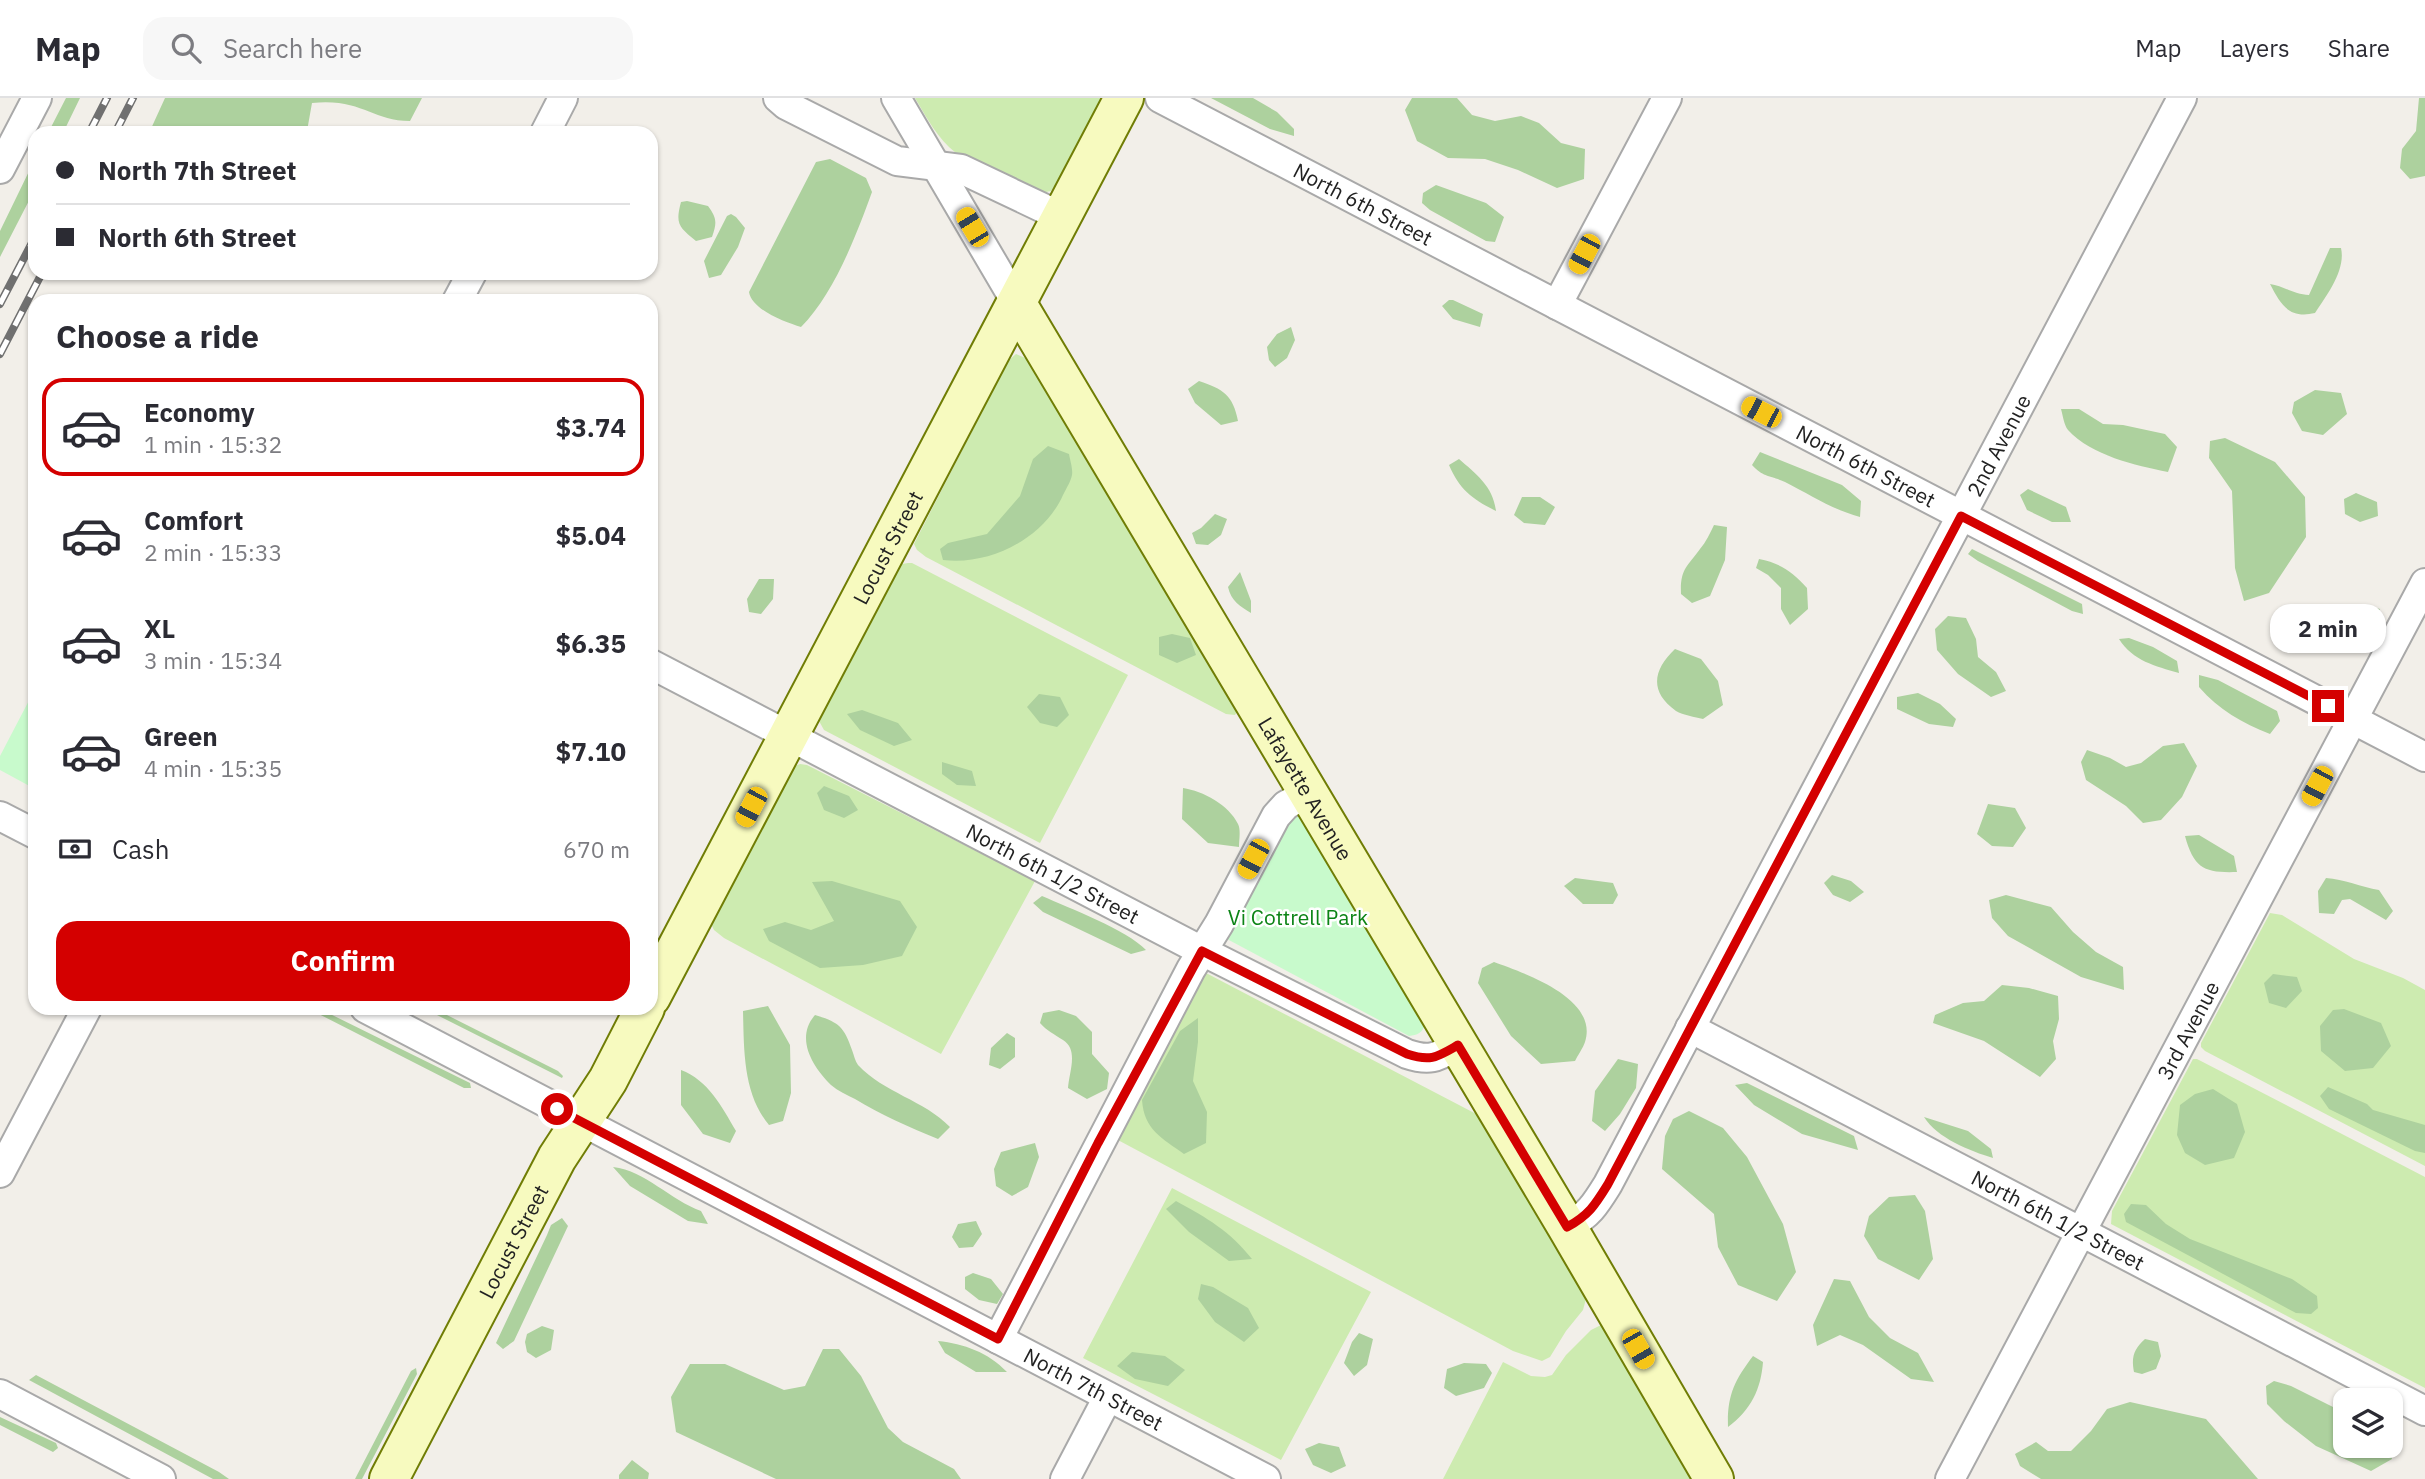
<!DOCTYPE html>
<html lang="en">
<head>
<meta charset="utf-8">
<style>
  :root { --surface:#fff; --page:#f7f7f7; --text:#2b2b33; --muted:#7c7c81; --line:#e1e1e2; --accent:#d40000 }
  body { margin:0; font-family:"IBM Plex Sans",sans-serif; background:var(--page); color:var(--text); height:100vh; display:flex; flex-direction:column; font-size:26px; white-space:nowrap }
  * { box-sizing:border-box; margin:0 }
  p { font-size:23px; color:var(--muted) }
  .icon { flex:none; width:38px; height:38px; fill:none; stroke:currentColor; stroke-width:2; stroke-linecap:round; stroke-linejoin:round }
  .map { position:relative; flex:1; overflow:hidden }
  .drawer { position:absolute; left:28px; top:196px; width:630px; height:721px; display:flex; flex-direction:column; background:var(--surface); border-radius:21px; box-shadow:0 2px 5px #0004 }
  .drawer>* { flex:none }
  .guide { position:absolute; left:28px; top:28px; width:630px; height:154px; border-radius:21px; box-shadow:0 2px 5px #0004; display:grid; align-content:center; height:154px; padding:0 28px; background:var(--surface) }
  .controls { position:absolute; left:2333px; top:1290px; display:grid; gap:14px }
  .controls a { display:grid; place-items:center; width:70px; height:70px; border-radius:14px; background:var(--surface); box-shadow:0 2px 5px #0004; font-size:35px }
  .end { position:absolute; width:32px; height:32px; margin:-16px; border:9px solid #d40000; background:#fff; box-shadow:0 0 0 4px #fff }
  .from { border-radius:50% }
  .bubble { position:absolute; height:49px; border-radius:21px; background:var(--surface); box-shadow:0 2px 5px #0004; font-size:23px; font-weight:800; line-height:49px; text-align:center }
  .car { position:absolute; width:21px; height:42px; margin:-21px -10px; border-radius:9px; box-shadow:0 0 5px 2px #0007; background:linear-gradient(#f5c518 24%,#345 0 40%,#f5c518 0 76%,#345 0 86%,#f5c518 0) }
  .guide b { display:flex; align-items:center; gap:24px; height:66px; font-size:26px }
  .guide b+b { border-top:2px solid var(--line) }
  .guide i { width:18px; height:18px; background:var(--text) }
  ul { padding:0; list-style:none }
  li { display:flex; align-items:center; gap:21px; height:98px; margin:0 14px 10px; padding:0 14px; border:4px solid transparent; border-radius:21px }
  li div { flex:1 }
  li b { display:block; font-size:26px }
  li em { font-style:normal; font-weight:800 }
  li.selected { border-color:var(--accent) }
  li>.icon { width:63px; height:63px; stroke-width:1.5 }
  h2 { padding:0 28px; font-size:32px; line-height:84px }
  .pay { display:flex; align-items:center; gap:18px; height:77px; padding:0 28px; font-size:26px }
  .pay p { margin-inline-start:auto }
  .primary-button { display:flex; gap:14px; margin-top:auto; padding:14px 28px }
  .primary-button a { flex:1; height:80px; border-radius:21px; background:var(--accent); color:#fff; font-size:28px; font-weight:800; line-height:80px; text-align:center }
  header { display:flex; align-items:center; gap:42px; box-sizing:border-box; height:98px; padding:0 35px; background:var(--surface); border-bottom:2px solid var(--line) }
  header strong { font-size:33px }
  nav { display:flex; gap:38px; margin-inline-start:auto; font-size:24px }
  .search { width:490px; height:63px; background:var(--page); display:flex; align-items:center; gap:18px; box-sizing:border-box; padding:0 24px; border-radius:21px; color:var(--muted); font-size:26px }
  .map>svg:first-child { display:block }
</style>
</head>
<body>
<header>
<strong>Map</strong>
<div class="search"><svg class="icon" aria-label="search" viewBox="0 0 24 24"><circle cx="10" cy="10" r="6"/><path d="M15 15l6 6"/></svg>Search here</div>
<nav><a>Map</a><a>Layers</a><a>Share</a></nav>
</header>
<div class="map">
<svg width="2425" height="1381" viewBox="0 0 2425 1381">
  <rect width="100%" height="100%" fill="#f2efe9"/>
  <path fill="#cdebb0" d="M915,0h187l-45,85 -6,8 -10,2 -85,-40c-19,-15 -29,-35 -41,-55z
    M1016,256l14,6 208,350 -3,5 -9,-1 -300,-157 -9,-7 -3,-6 94,-183z
    M908,465h4l216,112 -88,168 -216,-113 -5,-9 83,-157z
    M800,666l7,1 228,116 -94,173 -217,-116 -10,-8 -3,-6 77,-147 7,-11z
    M2270,815l12,2 72,44 49,19 22,12v176l-220,-115 -4,-4v-4z
    M1206,875l276,144 105,178 -4,15 -17,21 -16,26 -8,4 -29,-10 -397,-212 87,-165z
    M2193,961h4l228,118v211l-314,-164 1,-13z
    M1172,1090l199,104 -90,168 -198,-102z
    M1603,1226l94,155h-254l60,-117 28,14 14,1 7,-2 14,-20 25,-25z"/>
  <path fill="#add19e" d="M66,0h14l-17,35h-15z
    M165,0h257l-12,23c-39,0 -48,-23 -98,-18l-5,28 -3,2h-60l-9,-2 -24,2h-62z
    M1211,0h42l24,14 17,17v7l-24,-7z
    M1412,0h45l15,17 23,6 26,-5 18,7 22,20 24,6 -1,30 -27,9 -39,-18 -33,-11 -37,-1 -31,-17 -12,-31z
    M2419,0h6v78l-15,3 -10,-11 2,-19 14,-18z
    M35,61v30l-35,68v-26z
    M830,61l36,19 6,14c-16,44 -38,102 -71,135 -16,-5 -49,-17 -52,-35l67,-130z
    M1436,87l50,18 18,14 -9,25 -9,-1 -56,-31 -8,-7 1,-10z
    M687,103l21,5c9,12 9,17 4,31l-16,4c-17,-14 -21,-17 -15,-39z
    M731,116l5,3 9,11 -7,19 -17,28 -12,3 -5,-17 23,-45z
    M2330,150h11c5,22 -14,47 -26,65 -26,6 -34,-8 -45,-29 14,2 25,11 39,11z
    M1449,202h4l30,14 -3,13 -27,-8 -11,-13z
    M1291,229l4,13 -8,18 -12,9 -6,-7 -2,-13 10,-13z
    M1199,283c24,8 34,14 39,40l-17,4 -26,-22 -7,-14z
    M2315,292l26,3 6,21 -24,21 -21,-4 -10,-18 2,-11z
    M2061,311h18l24,15 20,1 42,9 12,13 -9,25c-33,-7 -76,-16 -100,-42 -4,-5 -5,-14 -7,-21z
    M2225,340l50,24 30,35 1,40 -37,56 -25,8 -9,-33 -3,-77 -23,-33 1,-17z
    M1048,348l21,8c1,6 4,15 3,21 -1,6 -6,14 -9,20 -19,43 -73,71 -120,65l-3,-11 8,-6 39,-9 33,-38 13,-37z
    M1760,354l82,33 19,16 -1,16c-29,-8 -49,-22 -75,-35 -15,-7 -21,-4 -33,-17z
    M1459,361c17,15 34,27 37,52 -24,-12 -36,-21 -47,-46z
    M2028,391l38,18 5,15h-19l-25,-12 -7,-15z
    M2356,395l21,9 1,14 -18,6 -15,-8 -1,-15z
    M1522,399h18l15,10 -10,18 -21,-2 -10,-8z
    M1215,416l12,5 -6,16 -13,10 -12,-1 -4,-11 9,-5z
    M1714,427l13,2 -2,33 -15,36 -18,7 -11,-9c-1,-25 6,-27 19,-45 6,-7 10,-16 14,-24z
    M1972,451l110,55 1,10 -11,-3 -94,-50 -10,-7z
    M1759,461c21,4 34,13 48,29l1,21 -18,16 -9,-16v-21l-13,-13 -12,-7z
    M1240,474l11,29v12c-11,-7 -20,-12 -23,-26z
    M759,481h15l-1,20 -12,15 -12,-2 -2,-13z
    M2372,509l8,2 -8,29 -15,15 -5,-7c2,-15 7,-31 20,-39z
    M1948,518l18,2 10,21 2,18 18,15 10,19 -15,6 -33,-23 -21,-24 -2,-21z
    M1172,536l18,4 6,17 -19,8 -18,-8v-18z
    M2129,540l24,9 24,14 2,12c-24,-7 -46,-12 -60,-34z
    M1675,551l26,10 17,22 5,24 -20,14c-8,-2 -20,-4 -27,-8 -28,-20 -22,-42 -1,-62z
    M2199,577l19,5 59,31 3,10 -10,13c-28,-11 -51,-24 -71,-47z
    M1918,595l22,11 16,15 -3,8 -24,-3 -32,-15v-12z
    M1039,596l21,3 9,18 -12,12 -17,-4 -13,-16z
    M862,612l36,13 14,17 -18,6 -34,-16 -13,-16z
    M2184,645l13,23 -15,31 -21,23 -18,3 -17,-17 -40,-26 -5,-18 6,-12 23,8 16,9 15,-4 22,-17z
    M942,664l30,9 4,15 -19,-1 -15,-11z
    M824,688l25,10 9,14 -14,8 -20,-8 -7,-17z
    M1183,690c20,3 46,17 55,36 3,6 1,16 1,23l-31,-4 -26,-24z
    M1988,706l27,4 11,20 -13,19 -21,-1 -15,-12z
    M2199,737l35,21 3,16c-32,1 -43,-3 -52,-36z
    M1832,777l19,6 13,11 -14,10 -17,-7 -9,-12z
    M1575,780l38,5 5,12 -5,9h-30l-19,-18z
    M2326,780c18,1 35,9 53,12l14,21 -7,9 -36,-21 -8,1 -8,14 -15,-1 -1,-22z
    M832,783l68,20 17,26 -15,29 -39,9 -43,3 -51,-27 -6,-12 22,-7 26,8 23,-9 -22,-39z
    M2006,797l45,12 22,25 23,20 27,15 1,23 -43,-13 -73,-41 -16,-18 -3,-18z
    M1042,798c27,12 85,34 104,54l-15,4 -88,-42 -10,-9z
    M1494,864c30,11 105,36 91,80 -2,6 -7,13 -10,19l-34,3 -30,-28 -33,-53 4,-15z
    M2273,876l24,3 5,14 -16,17 -17,-5 -5,-20z
    M2002,887l27,3 29,8 1,23 -6,22 3,18 -16,18 -56,-36 -51,-18 2,-8 28,-12 21,-2z
    M768,908l22,39 1,48 -8,28 -14,4c-26,-31 -25,-75 -26,-114z
    M307,910h11l152,75 1,5h-7z
    M2344,911l37,14 10,23 -18,22 -28,3 -24,-20 -1,-25 13,-16z
    M430,912h7l121,61 5,5 -1,2 -129,-65z
    M1059,912l17,6 16,16v22l17,19 -2,16 -20,10 -19,-11c1,-16 11,-38 -5,-48 -9,-6 -16,-9 -23,-17l3,-10z
    M815,917c23,7 29,11 37,35 2,5 3,11 6,15 26,28 66,35 92,62l-12,12c-29,-12 -57,-24 -83,-40 -8,-4 -17,-8 -24,-14 -19,-19 -36,-47 -16,-70z
    M1198,920v24l-5,39 14,31 -1,31 -22,11c-22,-16 -40,-24 -42,-54l38,-69z
    M1007,935l8,5v19l-15,12 -11,-4 2,-17z
    M1618,961l20,5 -2,24 -16,26 -15,17 -13,-10 3,-30z
    M681,972c27,10 41,37 55,61l-6,12 -27,-9 -22,-29z
    M1747,985l107,53 4,14 -56,-16 -48,-29 -19,-20z
    M2328,989l39,17 6,6 52,15v28l-10,-2 -86,-42 -9,-13z
    M2213,991l24,15 8,28 -11,26 -29,7 -20,-12 -8,-18 3,-30 15,-11z
    M1689,1013l34,17 24,29 36,67 13,48 -19,29 -39,-16 -20,-38 -4,-33 -52,-45 3,-33 8,-17z
    M1924,1019l44,14 23,18 2,9c-23,-7 -56,-20 -69,-41z
    M1035,1045l4,14 -11,30 -16,9 -16,-10 -2,-17 7,-17z
    M613,1069c33,4 57,33 88,44l7,13 -20,-3 -58,-35z
    M1915,1097l10,16 8,48 -14,21 -41,-21 -14,-23 5,-20 20,-19z
    M1176,1103c31,17 54,30 76,58l-23,2 -40,-29 -23,-23z
    M2131,1106l15,1 20,19 24,15 102,40 25,17 1,12 -7,6 -15,-1 -170,-91 -2,-8z
    M562,1120l6,8 -54,115 -11,8 -7,-6 51,-108 4,-10z
    M976,1123l6,13 -9,13 -14,1 -7,-11 6,-13z
    M973,1175l18,6 12,15 -6,10 -18,-4 -14,-11v-12z
    M1834,1181l16,2 19,36 21,21 28,15 16,29 -23,-3 -48,-34 -23,-10 -23,11 -4,-21z
    M1201,1186l12,3 35,21 11,20 -15,14 -29,-20 -17,-23z
    M542,1228l12,4 -3,20 -15,8 -9,-6 -2,-10 2,-8z
    M1359,1235l14,6 -6,26 -13,11 -10,-13 8,-21z
    M2145,1241l13,3 3,14 -5,13 -14,5 -8,-2c-3,-15 0,-23 11,-33z
    M938,1243c26,3 50,11 69,31h-31l-31,-19z
    M823,1251h16l22,27 27,52 15,14 51,27 7,10h-185l-100,-47 -5,-35 19,-33h35l59,26 21,-4z
    M1132,1254l33,4 20,14 -17,16 -33,-7 -18,-13z
    M1753,1258l10,6c-2,27 -12,48 -35,65 -1,-31 6,-46 25,-71z
    M1464,1265l22,1 6,9 -8,15 -28,8 -12,-8 3,-19z
    M416,1270l1,6 -55,105h-7l56,-108z
    M36,1277l183,97 10,7h-16l-184,-99z
    M2274,1283l17,5 54,27v33h45l2,13 -21,12 -55,-25 -32,-25 -17,-17 -1,-18z
    M2130,1304l76,17 52,60h-217l-21,-13 -5,-12 21,-12 12,9h23l20,-20 16,-22z
    M0,1319l56,26 2,5 -5,4 -53,-27z
    M1319,1345l20,4 7,19 -15,7 -18,-8 -8,-16z
    M632,1362l17,13 -1,6h-29v-4z"/>
  <path fill="#c8facc" d="M35,591v100l-35,-19v-14z
    M1298,713l127,213c-2,9 -8,11 -16,12l-182,-97 -1,-5 58,-111z"/>
  <g fill="none" stroke-linecap="round" stroke-linejoin="round">
    <g stroke="#a9a9a9" stroke-width="32">
      <g id="street">
        <path d="M778,0l8,7 111,56 64,8 101,48"/>
        <path d="M896,0l121,206"/>
        <path id="s1" d="M1160,0l1265,659"/>
        <path d="M545,35l18,-35"/>
        <path d="M0,71l37,-71"/>
        <path d="M457,203l15,-28"/>
        <path d="M1557,207l110,-207"/>
        <path id="s2" d="M651,566l551,287 205,103c24,8 30,3 51,-9"/>
        <path d="M0,718l35,18"/>
        <path id="s3" d="M365,910l901,471"/>
        <path id="s4" d="M1690,930l735,383"/>
        <path d="M0,1075l87,-165"/>
        <path id="s5" d="M1567,1129c22,-12 28,-22 41,-43l574,-1086"/>
        <path d="M998,1241l193,-370 28,-45 57,-108 10,-11 22,-12"/>
        <path d="M0,1296l161,85"/>
        <path d="M1065,1381l43,-82"/>
        <path id="s6" d="M1950,1381l475,-896"/>
      </g>
    </g>
    <g stroke="#707d05" stroke-width="42">
      <g id="secondary">
        <path id="s7" d="M1017,206l550,923 147,252"/>
        <path id="s8" d="M651,899l473,-899"/>
        <path id="s9" d="M389,1381l168,-321 51,-78 37,-72"/>
      </g>
    </g>
    <use href="#street" stroke="#fff" stroke-width="28"/>
    <use href="#secondary" stroke="#f7fabf" stroke-width="38"/>
    <g stroke="#707070" stroke-width="8">
      <path id="rail" d="M89,35l18,-35
        M115,35l18,-35
        M0,206l35,-67
        M0,256l42,-81"/>
    </g>
    <use href="#rail" stroke="#fff" stroke-width="5" stroke-dasharray="16" stroke-linecap="butt"/>
  </g>
  <g fill="none" stroke-linecap="round" stroke-linejoin="round">
    <path stroke="#d40000" stroke-width="9" d="M557,1011l441,230 100,-196 104,-192 205,103c24,8 30,3 51,-9l109,182c22,-12 28,-22 41,-43l353,-668 367,190"/>
  </g>
  <g text-anchor="middle" dominant-baseline="central" stroke-width="5" stroke-linejoin="round" paint-order="stroke">
    <g font-size="21" fill="#222" stroke="#fff">
      <text stroke="none"><textPath href="#s1" startOffset="229">North 6th Street</textPath></text>
      <text stroke="none"><textPath href="#s5" startOffset="896">2nd Avenue</textPath></text>
      <text stroke="none"><textPath href="#s1" startOffset="796">North 6th Street</textPath></text>
      <text stroke="none"><textPath href="#s8" startOffset="508">Locust Street</textPath></text>
      <text stroke="none"><textPath href="#s7" startOffset="564">Lafayette Avenue</textPath></text>
      <text stroke="none"><textPath href="#s2" startOffset="453">North 6th 1/2 Street</textPath></text>
      <text stroke="none"><textPath href="#s6" startOffset="508">3rd Avenue</textPath></text>
      <text stroke="none"><textPath href="#s4" startOffset="415">North 6th 1/2 Street</textPath></text>
      <text stroke="none"><textPath href="#s9" startOffset="268">Locust Street</textPath></text>
      <text stroke="none"><textPath href="#s3" startOffset="822">North 7th Street</textPath></text>
    </g>
    <g font-size="21" fill="#0c8416" stroke="#fff">
      <text x="1298" y="819">Vi Cottrell Park</text>
    </g>
  </g>
</svg>
<div class="controls">
<a><svg class="icon" aria-label="layers" viewBox="0 0 24 24"><path d="M12 4l9 5-9 5-9-5zM3 14l9 5 9-5"/></svg></a>
</div>
<i class="end from" style="left:557px;top:1011px"></i>
<i class="end" style="left:2328px;top:608px"></i>
<div class="bubble" style="left:2270px;top:506px;width:116px">2 min</div>
<i class="car" style="left:972px;top:129px;rotate:329deg"></i>
<i class="car" style="left:1584px;top:156px;rotate:208deg"></i>
<i class="car" style="left:1761px;top:314px;rotate:297deg"></i>
<i class="car" style="left:2317px;top:688px;rotate:208deg"></i>
<i class="car" style="left:751px;top:709px;rotate:208deg"></i>
<i class="car" style="left:1253px;top:761px;rotate:208deg"></i>
<i class="car" style="left:1638px;top:1251px;rotate:150deg"></i>
<div class="guide">
<b><i class="from"></i>North 7th Street</b>
<b><i></i>North 6th Street</b>
</div>
<section class="drawer">
<h2>Choose a ride</h2>
<ul>
<li class="selected"><svg class="icon" aria-label="car" viewBox="0 0 24 24"><path d="M5 17H2v-5l4-1 3-4h7l3 4 3 1v5h-3M9 17h6M6 11h13"/><circle cx="7" cy="17" r="2"/><circle cx="17" cy="17" r="2"/></svg><div><b>Economy</b><p>1 min · 15:32</p></div><em>$3.74</em></li>
<li><svg class="icon" aria-label="car" viewBox="0 0 24 24"><path d="M5 17H2v-5l4-1 3-4h7l3 4 3 1v5h-3M9 17h6M6 11h13"/><circle cx="7" cy="17" r="2"/><circle cx="17" cy="17" r="2"/></svg><div><b>Comfort</b><p>2 min · 15:33</p></div><em>$5.04</em></li>
<li><svg class="icon" aria-label="car" viewBox="0 0 24 24"><path d="M5 17H2v-5l4-1 3-4h7l3 4 3 1v5h-3M9 17h6M6 11h13"/><circle cx="7" cy="17" r="2"/><circle cx="17" cy="17" r="2"/></svg><div><b>XL</b><p>3 min · 15:34</p></div><em>$6.35</em></li>
<li><svg class="icon" aria-label="car" viewBox="0 0 24 24"><path d="M5 17H2v-5l4-1 3-4h7l3 4 3 1v5h-3M9 17h6M6 11h13"/><circle cx="7" cy="17" r="2"/><circle cx="17" cy="17" r="2"/></svg><div><b>Green</b><p>4 min · 15:35</p></div><em>$7.10</em></li>
</ul>
<div class="pay"><svg class="icon" aria-label="cash" viewBox="0 0 24 24"><path d="M3 7h18v10H3z"/><circle cx="12" cy="12" r="2"/></svg>Cash<p>670 m</p></div>
<div class="primary-button"><a>Confirm</a></div>
</section>
</div>
</body>
</html>
